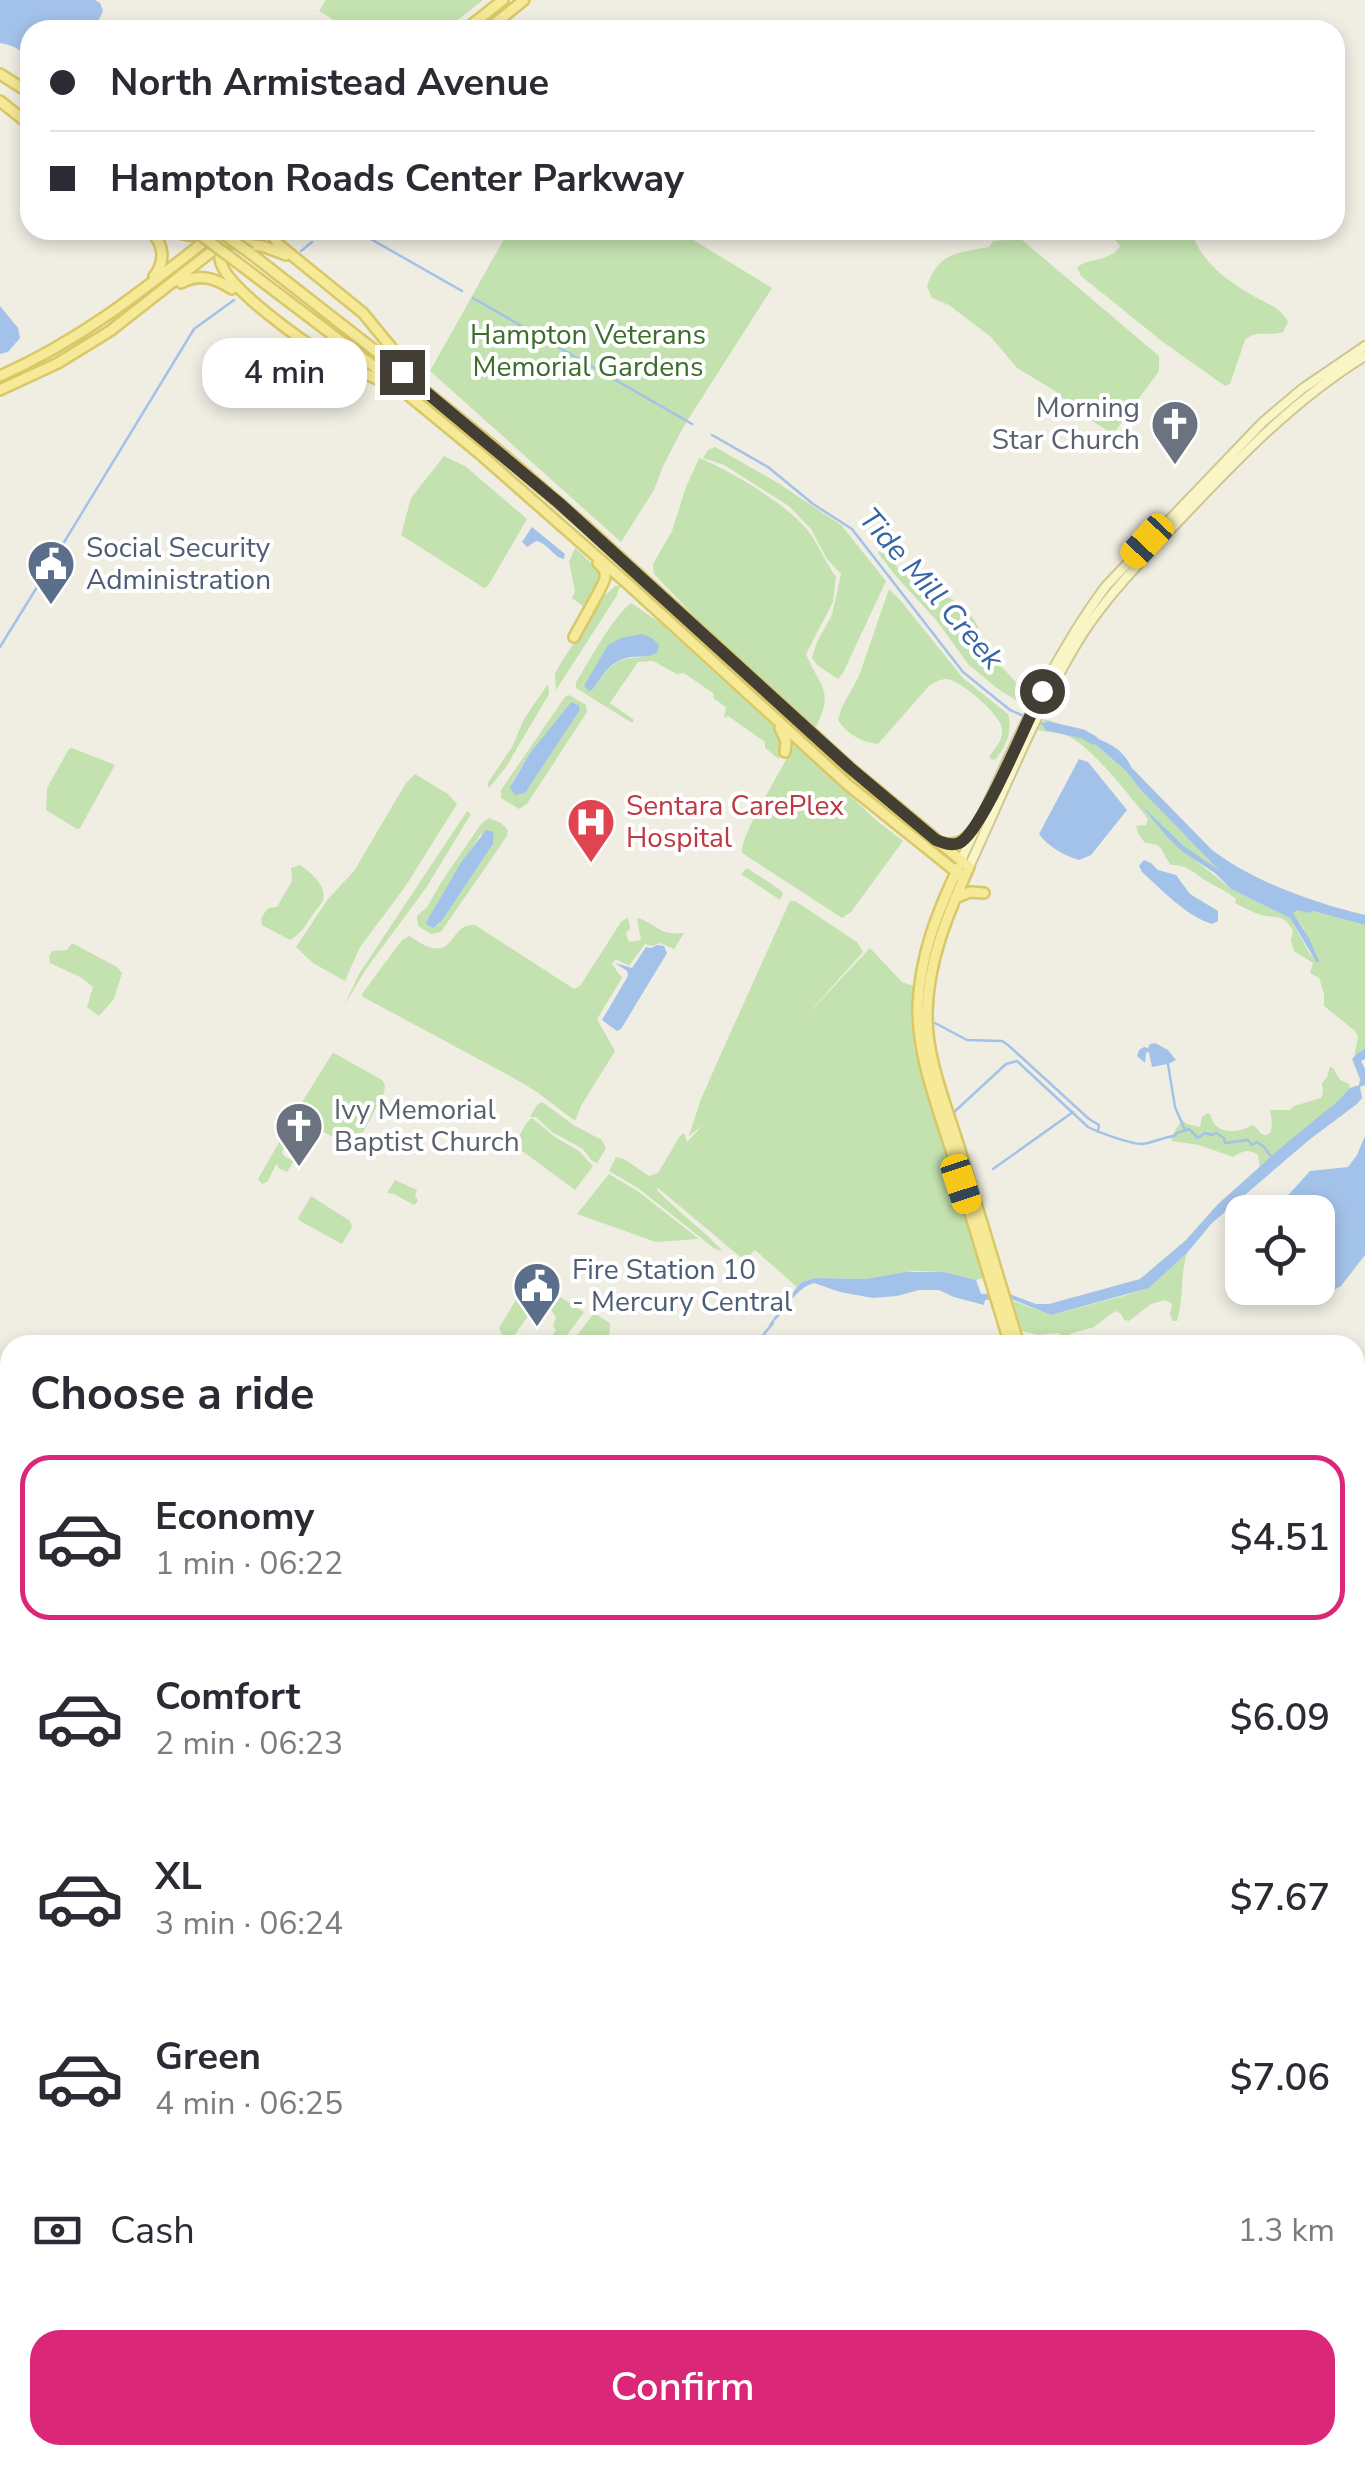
<!DOCTYPE html>
<html lang="en">
<head>
<meta charset="utf-8">
<style>
  :root { --surface:#fff; --page:#f7f7f7; --text:#2b2b33; --muted:#7c7c81; --line:#e1e1e2; --accent:#db2777 }
  body { margin:0; font-family:"Nunito Sans",sans-serif; background:var(--page); color:var(--text); height:100vh; display:flex; flex-direction:column; font-size:38px; white-space:nowrap }
  * { box-sizing:border-box; margin:0 }
  p { font-size:32px; color:var(--muted) }
  .icon { flex:none; width:55px; height:55px; fill:none; stroke:currentColor; stroke-width:2; stroke-linecap:round; stroke-linejoin:round }
  .map { position:relative; flex:1; overflow:hidden }
  .sheet { position:absolute; left:0px; top:1335px; width:1365px; height:1130px; display:flex; flex-direction:column; background:var(--surface); border-radius:30px 30px 0 0; box-shadow:0 5px 15px #0003 }
  .sheet>* { flex:none }
  .guide { position:absolute; left:20px; top:20px; width:1325px; height:220px; border-radius:30px; box-shadow:0 5px 15px #0003; display:grid; align-content:center; height:220px; padding:0 30px; background:var(--surface) }
  .controls { position:absolute; left:1225px; top:1195px; display:grid; gap:20px }
  .controls a { display:grid; place-items:center; width:110px; height:110px; border-radius:20px; background:var(--surface); box-shadow:0 5px 15px #0003; font-size:50px }
  .end { position:absolute; width:45px; height:45px; margin:-22px; border:12px solid #423e34; background:#fff; box-shadow:0 0 0 5px #fff }
  .from { border-radius:50% }
  .bubble { position:absolute; height:70px; border-radius:30px; background:var(--surface); box-shadow:0 5px 15px #0003; font-size:32px; font-weight:600; line-height:70px; text-align:center }
  .car { position:absolute; width:30px; height:60px; margin:-30px -15px; border-radius:12px; box-shadow:0 0 8px 2px #0007; background:linear-gradient(#f5c518 24%,#345 0 40%,#f5c518 0 76%,#345 0 86%,#f5c518 0) }
  .guide b { display:flex; align-items:center; gap:35px; height:95px; font-size:38px }
  .guide b+b { border-top:2px solid var(--line) }
  .guide i { width:25px; height:25px; background:var(--text) }
  ul { padding:0; list-style:none }
  li { display:flex; align-items:center; gap:30px; height:165px; margin:0 20px 15px; padding:0 10px; border:5px solid transparent; border-radius:30px }
  li div { flex:1 }
  li b { display:block; font-size:38px }
  li em { font-style:normal; font-weight:600 }
  li.on { border-color:var(--accent) }
  li>.icon { width:90px; height:90px; stroke-width:1.5 }
  h2 { padding:0 30px; font-size:45px; line-height:120px }
  .pay { display:flex; align-items:center; gap:25px; height:110px; padding:0 30px; font-size:38px }
  .pay p { margin-inline-start:auto }
  .primary-button { display:flex; gap:20px; margin-top:auto; padding:20px 30px }
  .primary-button a { flex:1; height:115px; border-radius:30px; background:var(--accent); color:#fff; font-size:40px; font-weight:600; line-height:115px; text-align:center }
  .map>svg:first-child { display:block }
</style>
</head>
<body>
<div class="map">
<svg width="1365" height="2465" viewBox="0 0 1365 2465">
  <rect width="100%" height="100%" fill="#f0eee3"/>
  <path fill="#c3e2af" fill-rule="evenodd" d="M326,0h157l-38,30h-95l-31,-19z
    M509,230h168l95,58 -88,138 -20,38 -10,26 -33,52 -191,-171z
    M1114,230h77c10,33 36,51 66,68 12,6 25,11 31,24l-5,10c-13,5 -27,-3 -38,8l-15,44 -5,2 -62,-44 -82,-66 -4,-9c14,-10 33,-5 43,-21l-6,-8z
    M1021,239l138,117v15l-43,59 -8,1 -33,-21 -20,-19 -38,-23 -26,-31 -42,-32 -17,-7 -5,-12c12,-34 30,-33 62,-39l4,-6z
    M715,447l63,36 63,42 45,56 -43,92 -5,6 -20,-13 -6,-8 5,-16 15,-27 9,-41 -14,-15 -16,-30 -22,-23 -65,-41 -21,-7 5,-8z
    M444,456l21,10 62,53 -39,67 -4,2 -83,-53 10,-37z
    M699,458c29,11 95,50 112,77 9,13 15,28 25,42l-3,25 -27,52c15,35 28,35 10,73l-93,-81 -69,-72 -1,-10 19,-33 14,-44z
    M575,548l25,23 1,10 -17,26 -12,-9 3,-7 -6,-29z
    M880,550c11,9 18,20 30,27 21,13 55,23 66,46 5,8 1,14 6,23l46,49 -7,8 -23,-14 -30,-25 -31,-43 -42,-46 -17,-22z
    M615,586h5l-4,11 -60,93 -1,-16 4,-8 46,-71z
    M889,589l11,11 63,78 45,36c5,17 -2,32 -12,45l-4,1 -3,-3c6,-9 14,-16 13,-28 -1,-14 -37,-44 -51,-49 -8,-3 -15,2 -22,6l-51,58c-17,-2 -31,-10 -40,-24l4,-13 17,-31z
    M631,603l28,19 122,111 2,10 -4,16 -14,-11v-6l-37,-26 -4,2 2,-11 -13,-9 1,-4 -30,-21 -7,1 -24,-13 -15,1 -28,41 24,17 -2,3 -56,-35v-6c14,-22 36,-64 55,-79zM621,638l26,19c-34,0 -35,8 -55,33z
    M548,684l1,10 -43,73 -17,21 -2,-4 25,-37 12,-28z
    M569,695l17,10 1,7 -60,92 -8,5 -18,-11v-8l64,-93zM571,702l8,3 1,5 -55,82 -14,-8 19,-31z
    M1044,719l48,15 9,5 -16,-3 40,34 15,19 77,77 2,5 -35,-25 -43,-41 26,32 64,52 59,29 20,36 8,6 -15,-33 -11,-14 5,-3 13,2 3,-1 52,14v124l-11,8 4,-20 -3,-6 -31,-25v-13l-5,-15 -9,-5 3,-10 -19,-12 -3,-11 2,-10c-11,-17 -16,-11 -32,-15 -9,-3 -18,-8 -26,-12l1,-4c-9,-8 -18,-11 -28,-17 -13,-8 -21,-18 -37,-17 -11,-13 -5,-21 -26,-22l-6,-8 -3,-9 10,-1 2,-6c-17,-22 -55,-70 -78,-82 -10,-5 -21,-4 -32,-7z
    M790,743h4l83,78 26,20 -52,71 -9,6 -100,-65c-2,-18 38,-80 48,-101z
    M72,748l43,17 -35,63 -3,1 -31,-19 1,-22 22,-39z
    M415,774l33,20 9,10 -52,83 -45,60 -15,34 -32,-18 -17,-16 32,-48 26,-28 52,-88z
    M467,811l4,3 -45,74 -60,81 -22,37 15,-32z
    M489,818l12,5 7,7 -1,6c-22,33 -44,63 -66,96l-10,2 -13,-8 -1,-10 10,-9 15,-26 39,-57zM494,832l-1,12 -55,82 -10,-7 52,-84z
    M300,865c10,7 27,20 23,35 -2,5 -7,10 -10,14 -7,11 -12,20 -23,26l-28,-15 -1,-7 7,-10 9,-1 15,-26 -1,-13z
    M747,868l32,21 4,4 -3,7 -39,-26z
    M790,901h5l62,41 6,10 -58,65 65,-69 32,34 11,4 1,62 70,230 -8,2 -32,-8 -30,-1 -48,8 -51,-1 -13,4 -5,5 -42,-37 -11,10 -86,-72 -1,2c21,22 45,39 66,61l-8,-2 -77,-61 -29,-17 7,-14 8,2 25,17 9,-3 22,-37 4,-3 3,9 16,-17 -14,11 12,-37 27,-61z
    M628,917l2,11 -4,6 3,8 12,-2 -4,-22c22,6 20,18 47,15l-10,16 -14,-6 -8,3 -7,-2 -16,22 -13,-7 -4,5 10,14 -25,41 18,32 -34,55 -6,15 -38,-29 -27,-16 -147,-79 -1,-3 40,-54 7,-4c8,4 15,11 24,12 22,4 19,-25 42,-23l99,64 6,-3 41,-64z
    M72,943l45,24 5,6 -8,26 -15,17 -12,-9 6,-20 -11,-9 -32,-15 -1,-6 3,-6 15,-1z
    M334,1053l48,27 3,5 -1,8 -30,56 -60,-34 38,-61z
    M1330,1067l3,1 7,12 9,4 1,4 -12,13 -78,66 -2,-12c-10,-7 -15,-4 -25,2l-34,-12 -27,-4 -1,-4 11,-17 5,4 13,3 2,-10 5,-4 3,1c5,21 26,20 43,11 4,3 6,7 9,9 14,6 9,-19 8,-24h20l4,-4 27,-8 2,-6 -1,-9 5,-6z
    M542,1102l33,24 27,14 4,8 -9,15 -6,-3 -8,-11 -31,-17 -16,-15h-6l7,-12z
    M532,1118l23,19 24,14 14,15 -18,24 -61,-45 13,-23z
    M290,1123l2,11 4,3h11l-5,11 -14,-7 -6,11 2,4 10,5 -7,11 -7,-3 -4,-5 -8,17 -6,3 -4,-5z
    M609,1174l30,18 60,47 -43,3 -79,-28z
    M395,1180l22,10 -2,5 3,6 -4,4 -20,-11 -7,-1z
    M311,1196l39,25 2,6 -10,17 -42,-23 -2,-3z
    M1187,1253c-7,22 -3,45 -10,68h-4l-3,-7 2,-10 -7,-4 -14,4 -22,17 -5,-1 -3,-6 -6,-3 -21,16 -24,7 -3,11h-4l-4,-12 -21,2 -16,-4 -9,-30 38,14 69,-18 29,-9z
    M523,1288l16,12 -27,39 -10,-4 -3,-7z
    M560,1297l24,15 -24,33h-33l6,-7 14,6 9,-14 -3,-4 3,-9 -5,-7z
    M594,1313l16,10 -1,22h-33l-4,-3z
    M1365,2389v76h-56l11,-10h35v-56z
    M956,2455h67l14,10h-75z"/>
  <path fill="#a3c2e9" d="M0,0h95l5,3 3,8 -9,19h-64v32c-8,-12 -16,-17 -30,-19z
    M0,306l18,22 2,10 -12,14 -8,2z
    M532,527l33,27 -1,5c-11,-2 -16,-16 -28,-18l-9,6 -5,-5z
    M642,634l10,4 7,7 -2,8c-10,5 -15,3 -26,4 -21,3 -27,18 -39,33l-3,1 -5,-5 24,-41 13,-7z
    M571,702l8,3 1,5 -55,83 -10,2 -5,-8 20,-34z
    M1083,734c20,6 40,13 48,33l80,82c40,32 104,54 154,66v10l-52,-14 -3,2 -13,-3 -4,3 16,25 10,23 -2,2 -27,-45 -59,-29 -16,-16 -32,-21 -16,-15 -27,-33 44,42 35,24 -79,-81 -15,-19z
    M1079,759l9,3 39,48 -36,45 -12,5c-14,-4 -32,-14 -40,-26z
    M486,830l8,2 -1,12 -52,78 -8,6 -7,-4 2,-5 34,-58z
    M1144,860l7,3 7,7 18,5 14,19 28,17v10l-6,3c-26,-8 -50,-34 -70,-52l-3,-6z
    M657,945l7,1 3,7 -46,76 -4,2 -15,-11 26,-44 -1,-5 -12,-8 17,5 14,-21 5,1z
    M1155,1043l13,7 8,10 -8,4 -16,3 -3,-15 -3,1 -1,10 -8,-7 2,-6 5,-3 4,1 2,-4z
    M1365,1049v10l-4,2 4,8v16l-5,2 2,11 -5,6 -48,36 -97,83 -25,30 -38,35 -98,27 -42,-17 -24,2 -1,5 -30,-8 -15,-7h-20l-22,6 -24,2 -33,-6 -26,-9c-23,7 -27,31 -46,43l29,-39 5,-5 13,-4 51,1 40,-7h38l32,8 5,14 26,-1 29,11h13l91,-25 46,-39 32,-36 65,-58 55,-45 12,-13 9,-3 1,-6 -8,-20 6,-6z
    M1365,1136v119l-24,31 -9,5 -14,-6v-73h-45l37,-41 38,-4 9,-12z
    M1138,2455h182l-11,10h-166z"/>
  <g fill="none" stroke-linecap="round" stroke-linejoin="round">
    <path stroke="#a3c2e9" stroke-width="2.5" d="M355,230l107,61
      M324,231l1,-1
      M301,251l11,-9
      M473,298l219,126
      M712,435l56,32 45,37 39,25 111,143 47,38 16,7
      M63,544l131,-215 40,-29
      M0,647l55,-89
      M1038,722l10,4
      M935,1023l32,17 35,1 6,4 81,74 10,6 -1,7
      M1168,1064l7,43 10,23
      M953,1113l53,-49 11,-3 71,66c10,5 42,17 54,17 11,-1 21,-7 32,-8l3,-3 12,-4 9,9 7,-5 7,2 4,-2 8,5 1,5 23,-3 4,5 5,-3 7,5 8,11
      M993,1169l80,-57
      M755,1345l18,-22"/>
    <path stroke="#a3c2e9" stroke-width="9" d="M1048,726l35,8 10,6"/>
    <g stroke="#cdc796" stroke-width="12">
      <path id="secondary" d="M961,860c45,-93 83,-191 145,-274l157,-164 39,-33 63,-43
        M969,867c33,-72 63,-146 102,-214 26,-47 64,-85 101,-125 60,-63 118,-126 193,-172
        M0,1387l10,5
        M0,1397l10,6"/>
    </g>
    <g stroke="#d9c868" stroke-width="14">
      <path id="primary" d="M465,30l38,-30
        M487,30l37,-30
        M0,74l30,19
        M0,101l30,24
        M150,230c14,14 16,31 4,46
        M164,230l24,5 16,1
        M230,230c-5,9 -10,19 -10,29 3,27 85,84 109,98 20,11 43,18 63,30
        M270,230l8,14 85,69 50,61
        M233,243l29,3 24,9
        M250,253l132,103 112,91 89,77 266,243 120,100c-21,47 -41,93 -42,146 -1,45 19,91 32,134 20,66 40,132 60,198
        M234,260l133,101 113,93 149,131 219,200 116,93
        M181,283c19,-10 34,-5 51,6
        M0,376c85,-38 147,-89 219,-146
        M0,390l58,-27 52,-32 129,-101
        M574,637c5,-10 31,-54 31,-59 1,-8 -2,-10 -7,-15
        M780,728l6,13 -1,11
        M943,843c18,4 25,-7 36,-19
        M958,868c-21,45 -38,87 -40,138 -1,48 18,96 32,141 20,66 40,132 60,198
        M955,898l15,-6 14,1
        M0,1866l10,4
        M0,1884l10,4
        M616,2455l3,10
        M630,2455l3,10
        M1086,2455l13,10
        M1110,2455l13,10"/>
    </g>
    <use href="#secondary" stroke="#faf5c4" stroke-width="8"/>
    <use href="#primary" stroke="#f6e997" stroke-width="9"/>
    <g stroke="#d9c868" stroke-width="14" stroke-linecap="butt">
      <path id="primary-bridge" d="M194,230l40,30
        M218,230l32,23"/>
    </g>
    <use href="#primary-bridge" stroke="#f6e997" stroke-width="9"/>
  </g>
  <g fill="none" stroke-linecap="round" stroke-linejoin="round">
    <path stroke="#423e34" stroke-width="12" d="M402,372l157,131 290,264 87,73c8,3 15,6 23,3 22,-9 69,-125 83,-152"/>
  </g>
  <defs>
    <g id="church-pin" transform="scale(2.5)"><path d="M0 17L-7.5 6A9.5 9.5 0 1 1 7.5 6Z" fill="#6b7280" stroke="#fff"/><path d="M-1.2-6h2.4v3.5h3.3v2.4h-3.3V6h-2.4V-.1h-3.3v-2.4h3.3Z" fill="#fff"/></g>
    <g id="civic-pin" transform="scale(2.5)"><path d="M0 17L-7.5 6A9.5 9.5 0 1 1 7.5 6Z" fill="#5c6f8a" stroke="#fff"/><path d="M-.6-6.5H3V-4.5H.6V-3L4-1V1h2V6H-6V1h2V-1L-.6-3ZM-1.2 2.5V6h2.4V2.5Z" fill="#fff"/></g>
    <g id="hospital-pin" transform="scale(2.5)"><path d="M0 17L-7.5 6A9.5 9.5 0 1 1 7.5 6Z" fill="#e0444e" stroke="#fff"/><path d="M-5-5h3v3.5h4V-5h3V5h-3V1.5h-4V5h-3Z" fill="#fff"/></g>
  </defs>
  <g fill-rule="evenodd">
    <use href="#church-pin" x="1175" y="424"/>
    <use href="#civic-pin" x="51" y="564"/>
    <use href="#hospital-pin" x="591" y="822"/>
    <use href="#church-pin" x="299" y="1126"/>
    <use href="#civic-pin" x="537" y="1286"/>
  </g>
  <g text-anchor="middle" dominant-baseline="central" stroke-width="8" stroke-linejoin="round" paint-order="stroke">
    <g font-size="28" fill="#3b6e2d" stroke="#fff">
      <text x="588" y="335">Hampton Veterans<tspan x="588" dy="32">Memorial Gardens</tspan></text>
    </g>
    <g font-size="28" fill="#5b616d" stroke="#fff" text-anchor="end">
      <text x="1140" y="408">Morning<tspan x="1140" dy="32">Star Church</tspan></text>
      <text x="334" y="1110" text-anchor="start">Ivy Memorial<tspan x="334" dy="32">Baptist Church</tspan></text>
    </g>
    <g font-size="28" fill="#4e5e75" stroke="#fff" text-anchor="start">
      <text x="86" y="548">Social Security<tspan x="86" dy="32">Administration</tspan></text>
      <text x="572" y="1270">Fire Station 10<tspan x="572" dy="32">- Mercury Central</tspan></text>
    </g>
    <g font-size="28" fill="#be3a42" stroke="#fff" text-anchor="start">
      <text x="626" y="806">Sentara CarePlex<tspan x="626" dy="32">Hospital</tspan></text>
    </g>
    <g font-size="30" font-style="italic" fill="#3665a4" stroke="#fff">
      <text transform="translate(931 589) rotate(49)">Tide Mill Creek</text>
    </g>
  </g>
</svg>
<div class="controls">
<a><svg class="icon" aria-label="locate" viewBox="0 0 24 24"><circle cx="12" cy="12" r="6"/><path d="M12 2v4M12 18v4M2 12h4M18 12h4"/></svg></a>
</div>
<i class="end from" style="left:1042px;top:691px"></i>
<i class="end" style="left:402px;top:372px"></i>
<div class="bubble" style="left:202px;top:338px;width:165px">4 min</div>
<i class="car" style="left:1147px;top:541px;rotate:223deg"></i>
<i class="car" style="left:961px;top:1184px;rotate:162deg"></i>
<div class="guide">
<b><i class="from"></i>North Armistead Avenue</b>
<b><i></i>Hampton Roads Center Parkway</b>
</div>
<section class="sheet">
<h2>Choose a ride</h2>
<ul>
<li class="on"><svg class="icon" aria-label="car" viewBox="0 0 24 24"><path d="M5 17H2v-5l4-1 3-4h7l3 4 3 1v5h-3M9 17h6M6 11h13"/><circle cx="7" cy="17" r="2"/><circle cx="17" cy="17" r="2"/></svg><div><b>Economy</b><p>1 min · 06:22</p></div><em>$4.51</em></li>
<li><svg class="icon" aria-label="car" viewBox="0 0 24 24"><path d="M5 17H2v-5l4-1 3-4h7l3 4 3 1v5h-3M9 17h6M6 11h13"/><circle cx="7" cy="17" r="2"/><circle cx="17" cy="17" r="2"/></svg><div><b>Comfort</b><p>2 min · 06:23</p></div><em>$6.09</em></li>
<li><svg class="icon" aria-label="car" viewBox="0 0 24 24"><path d="M5 17H2v-5l4-1 3-4h7l3 4 3 1v5h-3M9 17h6M6 11h13"/><circle cx="7" cy="17" r="2"/><circle cx="17" cy="17" r="2"/></svg><div><b>XL</b><p>3 min · 06:24</p></div><em>$7.67</em></li>
<li><svg class="icon" aria-label="car" viewBox="0 0 24 24"><path d="M5 17H2v-5l4-1 3-4h7l3 4 3 1v5h-3M9 17h6M6 11h13"/><circle cx="7" cy="17" r="2"/><circle cx="17" cy="17" r="2"/></svg><div><b>Green</b><p>4 min · 06:25</p></div><em>$7.06</em></li>
</ul>
<div class="pay"><svg class="icon" aria-label="cash" viewBox="0 0 24 24"><path d="M3 7h18v10H3z"/><circle cx="12" cy="12" r="2"/></svg>Cash<p>1.3 km</p></div>
<div class="primary-button"><a>Confirm</a></div>
</section>
</div>
</body>
</html>
